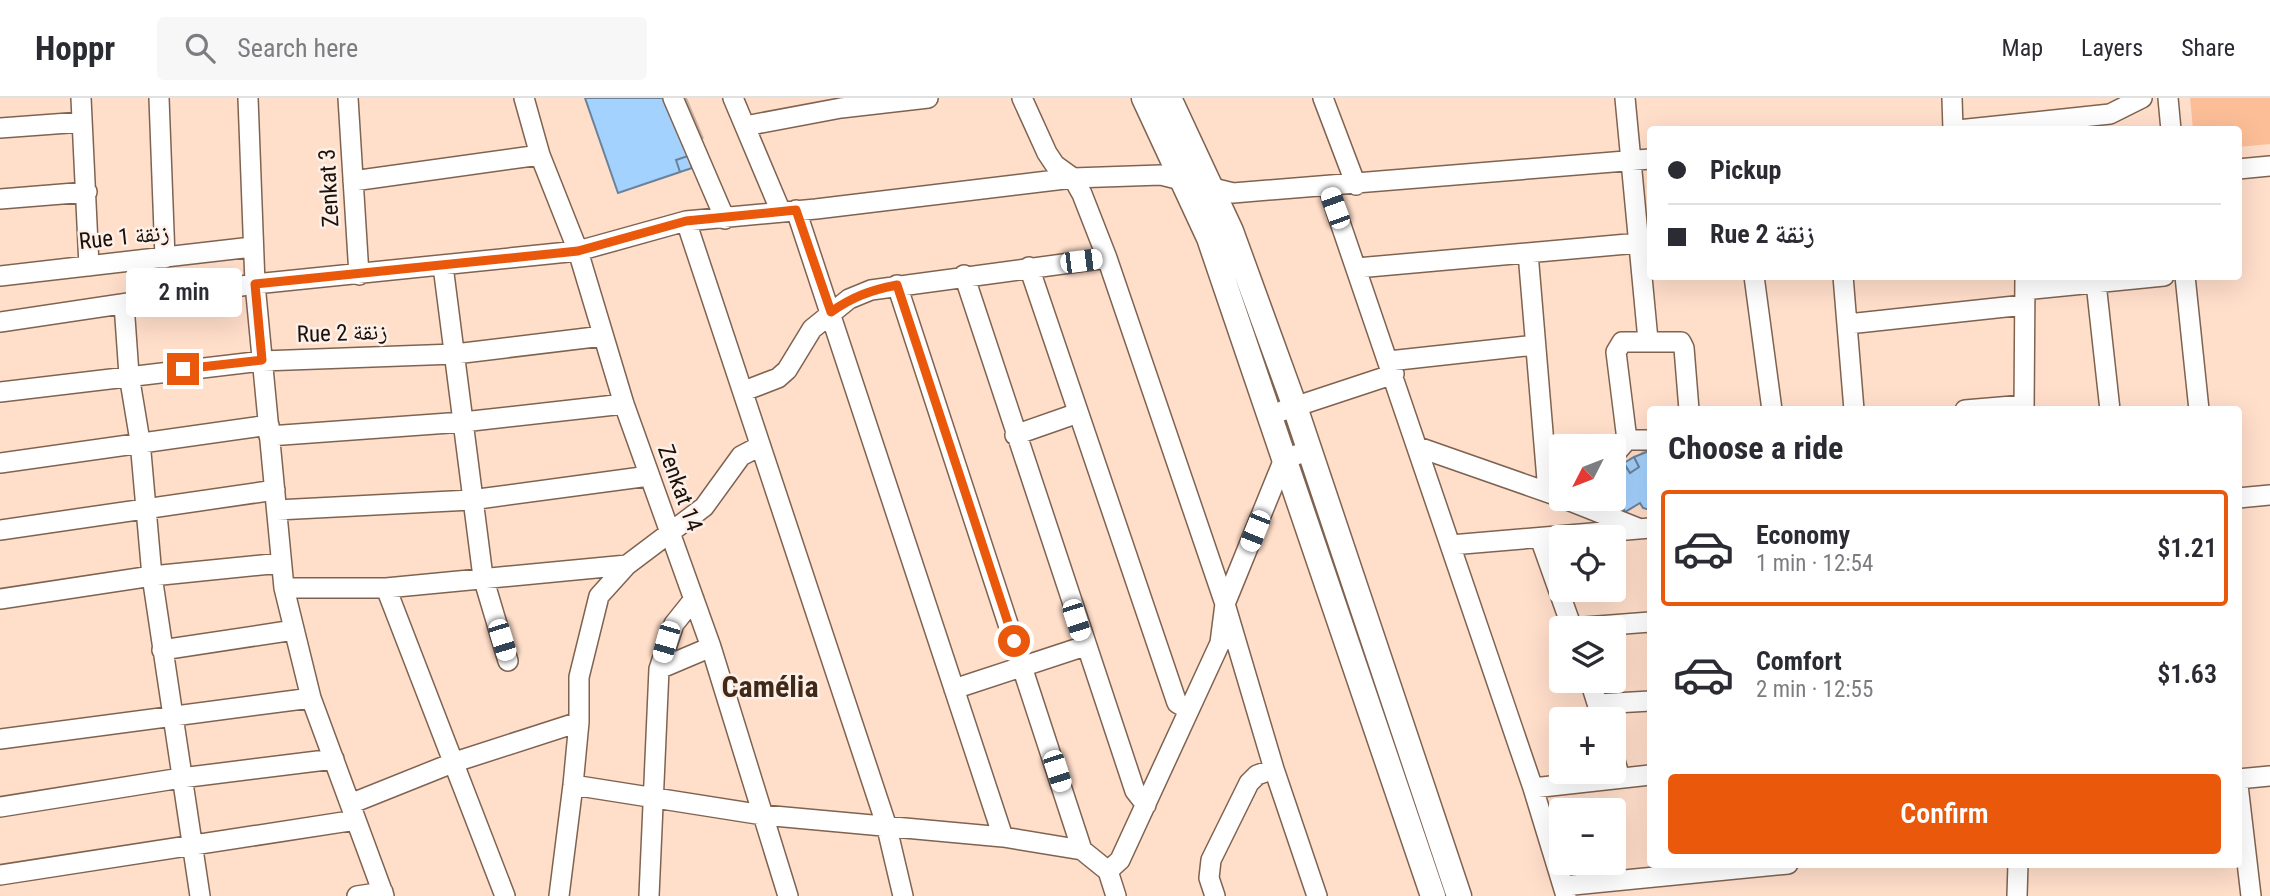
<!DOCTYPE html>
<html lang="en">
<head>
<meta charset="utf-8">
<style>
  :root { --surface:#fff; --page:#f7f7f7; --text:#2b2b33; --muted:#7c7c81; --line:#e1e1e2; --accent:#ea580c }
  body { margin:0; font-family:"Roboto Condensed","Noto Naskh Arabic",sans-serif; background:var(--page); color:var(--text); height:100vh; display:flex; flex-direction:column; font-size:26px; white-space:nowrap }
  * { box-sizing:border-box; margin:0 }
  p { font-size:23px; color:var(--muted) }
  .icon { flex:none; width:38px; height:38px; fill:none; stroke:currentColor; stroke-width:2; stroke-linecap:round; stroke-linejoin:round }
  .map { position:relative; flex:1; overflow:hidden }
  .sheet { position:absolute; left:1647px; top:308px; width:595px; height:462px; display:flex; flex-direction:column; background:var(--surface); border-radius:7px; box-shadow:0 7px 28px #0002 }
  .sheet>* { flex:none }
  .top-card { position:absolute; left:1647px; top:28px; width:595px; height:154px; border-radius:7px; box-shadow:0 7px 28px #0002; display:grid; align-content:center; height:154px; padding:0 21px; background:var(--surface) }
  .needle { width:46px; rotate:228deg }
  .buttons { position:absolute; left:1549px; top:336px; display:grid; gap:14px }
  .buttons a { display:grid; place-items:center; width:77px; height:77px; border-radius:7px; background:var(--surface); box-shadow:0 7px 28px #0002; font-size:35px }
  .end { position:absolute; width:32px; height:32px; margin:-16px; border:9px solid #ea580c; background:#fff; box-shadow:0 0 0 4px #fff }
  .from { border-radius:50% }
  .bubble { position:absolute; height:49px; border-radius:7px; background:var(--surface); box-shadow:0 7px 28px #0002; font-size:23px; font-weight:600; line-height:49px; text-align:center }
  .car { position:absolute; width:21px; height:42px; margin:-21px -10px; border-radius:9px; box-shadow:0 0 5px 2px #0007; background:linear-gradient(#fff 24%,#345 0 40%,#fff 0 76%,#345 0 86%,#fff 0) }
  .top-card b { display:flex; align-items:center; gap:24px; height:66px; font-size:26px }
  .top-card b+b { border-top:2px solid var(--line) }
  .top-card i { width:18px; height:18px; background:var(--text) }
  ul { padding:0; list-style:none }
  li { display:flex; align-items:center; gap:21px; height:116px; margin:0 14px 10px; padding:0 7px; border:4px solid transparent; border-radius:7px }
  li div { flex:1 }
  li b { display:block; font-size:26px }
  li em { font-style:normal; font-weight:600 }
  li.active { border-color:var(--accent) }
  li>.icon { width:63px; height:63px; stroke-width:1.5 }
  h2 { padding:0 21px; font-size:32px; line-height:84px }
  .action { display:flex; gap:14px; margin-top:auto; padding:14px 21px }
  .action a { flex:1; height:80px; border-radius:7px; background:var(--accent); color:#fff; font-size:28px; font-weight:600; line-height:80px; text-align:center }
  header { display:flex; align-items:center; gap:42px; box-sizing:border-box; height:98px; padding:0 35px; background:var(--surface); border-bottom:2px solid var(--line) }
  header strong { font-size:33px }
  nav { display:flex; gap:38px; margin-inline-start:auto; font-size:24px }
  .search { width:490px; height:63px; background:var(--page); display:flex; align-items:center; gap:18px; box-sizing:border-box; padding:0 24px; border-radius:7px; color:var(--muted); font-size:26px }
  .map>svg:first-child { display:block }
</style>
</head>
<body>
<header>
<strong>Hoppr</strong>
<div class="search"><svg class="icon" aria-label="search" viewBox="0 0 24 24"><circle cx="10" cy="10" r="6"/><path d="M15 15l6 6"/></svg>Search here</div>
<nav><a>Map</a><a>Layers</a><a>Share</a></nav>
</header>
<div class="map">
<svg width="2270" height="798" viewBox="0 0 2270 798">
  <rect width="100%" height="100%" fill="#ffdeca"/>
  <path fill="#fcbe97" d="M2190,0h80v46l-32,3v-17l-45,-1z"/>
  <path fill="#0003" d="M587,0h100l17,40 -11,11 2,14 -4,4z
    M1650,347v63l-6,-1 -3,-6 -15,8 -12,-24v-10z"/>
  <path fill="#a4d2fe" stroke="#6b839a" stroke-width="2" d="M585,0h79l24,58 -12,4 4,12 -62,21z
    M688,58l4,12 -12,4 -4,-12z
    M1649,353l1,59 -7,-2 -3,-5 -15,9 -11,-23v-14l13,-7 3,5 9,-6 -5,-10z
    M1634,359l5,10 -9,6 -6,-10z"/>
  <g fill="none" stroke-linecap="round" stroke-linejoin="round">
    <g stroke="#7f6351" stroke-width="22">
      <path id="minor" d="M81,0l8,168
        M159,0l6,160
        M248,0l7,186 29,304 27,110 73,198
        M348,0l11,177
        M524,0l16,57 38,96 46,153 87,243 77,249
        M673,0l52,121
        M733,0l48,114
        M1022,0l25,55 8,12 18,13 9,16 25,64 118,346 49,165 43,127
        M1323,0l33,87
        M1625,0l23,242
        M1952,0l1,32
        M2168,0l3,32
        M745,28l96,-18 87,-10
        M0,30l82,-6
        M1958,32l152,-16 32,-16
        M2238,71l32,-3
        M353,83l187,-26
        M1328,89l205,601 33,108
        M0,101l87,-7
        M796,112l207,627
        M686,123l200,603 17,72
        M1528,155l20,239
        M443,168l40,311 25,84
        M1029,169l148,436 12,7
        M1357,170l293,-26
        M964,177l171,516 11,14
        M0,178l252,-29
        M1754,178l18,134
        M1843,178l11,134
        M2185,178l14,134
        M2096,185l14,127
        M897,187l185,565
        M2025,192l139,-14
        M124,206l5,71 11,66 12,135 48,320
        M0,224l255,-38 323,-33 108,-30 130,-12 257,-31 88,-3 72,18 417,-34
        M1848,226l176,-19
        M1389,263l146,-16
        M744,293l34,-13 9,-8 25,-41 37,-30 22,-9 236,-32
        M0,294l262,-31 193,-7 148,-18
        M1965,312l59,-5
        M2024,312l1,-134
        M1282,313l112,-37
        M1015,337l63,-22
        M269,338l194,-14 161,-18
        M1627,342l-11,-88 6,-10h59l3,6 5,62
        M1418,349l143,50
        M1614,357l13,-15h23
        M0,365l269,-38
        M2238,400l32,-3
        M1565,401l73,29
        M277,412l194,-10 178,-24
        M0,432l275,-40
        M1540,440l32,90 78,-6
        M1451,447l199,-17
        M284,490h102l241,-23
        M386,490l119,308
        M0,501l152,-23 129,-13
        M162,552l132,-20
        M659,571l52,-22
        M1590,583l12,38
        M954,591l131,-43
        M1598,606l52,-3
        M0,641l311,-41
        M1614,659l6,21
        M2238,681l32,-3
        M573,687l190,30 240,22 79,13 26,21 8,25
        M2238,687l13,111
        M1533,690l117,-13
        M350,706l105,-42 124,-40
        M0,709l181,-29 153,-19
        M1108,773l12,-11 100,-217 5,-39 59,-145 24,-8
        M0,777l356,-55
        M1563,788l225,-22
        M357,798l26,-4
        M559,798l14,-111 6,-63v-45l20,-81 28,-31 77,-58 37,-51 19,-10
        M649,798l10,-227 15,-45 20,-25
        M1215,798l-6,-18 2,-18 38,-77 8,-8 17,-6
        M2017,798l1,-32"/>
    </g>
    <g stroke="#7f6351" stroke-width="27">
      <path id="tertiary" d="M1144,0l65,140 224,658
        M1169,0l62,133 64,176 164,489"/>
    </g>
    <use href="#minor" stroke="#fff" stroke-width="19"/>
    <use href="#tertiary" stroke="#fff" stroke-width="24"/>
  </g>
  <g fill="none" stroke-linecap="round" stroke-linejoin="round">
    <path stroke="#ea580c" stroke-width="9" d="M183,271l79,-9 -7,-76 323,-33 108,-30 110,-11 35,102c21,-15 40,-22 66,-27l117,356"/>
  </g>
  <g text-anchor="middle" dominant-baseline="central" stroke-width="5" stroke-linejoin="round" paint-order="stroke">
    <g font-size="23" fill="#1b100a" stroke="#fdf0e8">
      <text transform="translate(329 90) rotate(-93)">Zenkat 3</text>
      <text transform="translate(124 139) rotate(-6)">Rue 1 زنقة</text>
      <text transform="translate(342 235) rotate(-2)">Rue 2 زنقة</text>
      <text transform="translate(680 390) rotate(70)">Zenkat 14</text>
    </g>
    <g font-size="30" font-weight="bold" fill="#412919" stroke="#fdf0e8">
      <text x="770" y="588">Camélia</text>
    </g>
  </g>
</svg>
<div class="buttons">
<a><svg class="needle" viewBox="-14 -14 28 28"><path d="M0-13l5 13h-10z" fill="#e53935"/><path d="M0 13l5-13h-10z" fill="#7c7c81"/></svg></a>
<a><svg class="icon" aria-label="locate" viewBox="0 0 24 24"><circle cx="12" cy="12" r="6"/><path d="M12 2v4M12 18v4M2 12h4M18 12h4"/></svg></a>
<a><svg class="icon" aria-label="layers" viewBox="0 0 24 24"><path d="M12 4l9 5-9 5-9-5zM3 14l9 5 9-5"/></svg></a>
<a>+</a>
<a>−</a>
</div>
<i class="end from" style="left:1014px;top:543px"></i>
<i class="end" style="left:183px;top:271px"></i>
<div class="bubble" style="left:126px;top:170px;width:116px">2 min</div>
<i class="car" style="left:1335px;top:110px;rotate:340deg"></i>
<i class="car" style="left:1081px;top:163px;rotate:83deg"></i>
<i class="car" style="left:1255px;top:433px;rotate:202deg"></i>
<i class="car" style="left:1076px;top:522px;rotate:162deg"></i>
<i class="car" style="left:502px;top:542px;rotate:163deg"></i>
<i class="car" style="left:666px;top:544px;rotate:196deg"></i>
<i class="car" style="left:1057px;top:673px;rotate:162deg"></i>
<div class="top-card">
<b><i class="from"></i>Pickup</b>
<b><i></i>Rue 2 زنقة</b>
</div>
<section class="sheet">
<h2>Choose a ride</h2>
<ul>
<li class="active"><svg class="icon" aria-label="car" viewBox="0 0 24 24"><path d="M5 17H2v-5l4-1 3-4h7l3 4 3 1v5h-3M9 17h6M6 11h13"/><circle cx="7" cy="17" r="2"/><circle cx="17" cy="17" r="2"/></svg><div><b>Economy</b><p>1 min · 12:54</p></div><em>$1.21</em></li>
<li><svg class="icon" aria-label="car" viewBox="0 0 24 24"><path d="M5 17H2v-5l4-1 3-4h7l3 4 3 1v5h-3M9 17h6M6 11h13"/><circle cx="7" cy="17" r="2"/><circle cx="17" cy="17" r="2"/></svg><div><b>Comfort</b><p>2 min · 12:55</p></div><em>$1.63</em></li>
</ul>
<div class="action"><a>Confirm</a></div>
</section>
</div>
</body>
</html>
